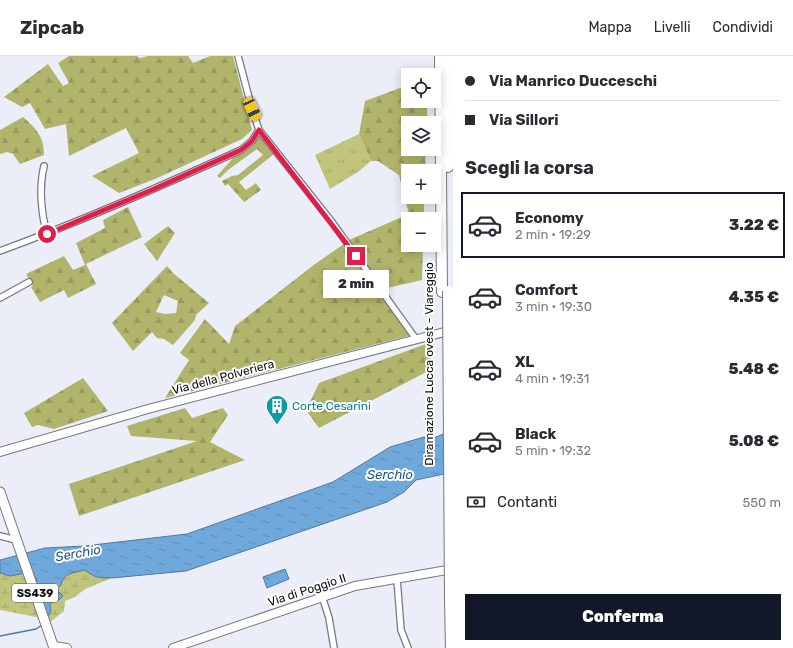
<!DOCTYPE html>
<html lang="it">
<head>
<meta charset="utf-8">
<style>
  :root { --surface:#fff; --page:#f2f2f3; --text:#2b2b33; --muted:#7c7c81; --line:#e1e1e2; --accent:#111827 }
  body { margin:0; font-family:Rubik,sans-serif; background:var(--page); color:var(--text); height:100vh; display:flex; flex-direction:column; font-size:15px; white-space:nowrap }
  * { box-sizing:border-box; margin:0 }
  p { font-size:13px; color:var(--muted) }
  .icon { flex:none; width:22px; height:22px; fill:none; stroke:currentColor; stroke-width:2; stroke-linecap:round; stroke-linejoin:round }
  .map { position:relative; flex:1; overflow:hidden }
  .side { display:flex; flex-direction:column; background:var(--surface); width:340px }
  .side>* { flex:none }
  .top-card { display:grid; align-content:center; height:88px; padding:0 12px; background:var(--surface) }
  .buttons { position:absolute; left:401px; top:12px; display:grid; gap:8px }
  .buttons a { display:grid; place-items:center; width:40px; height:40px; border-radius:0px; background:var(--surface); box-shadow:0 2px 10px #0003; font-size:20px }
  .end { position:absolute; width:18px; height:18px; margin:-9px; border:5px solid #e11d48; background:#fff; box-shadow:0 0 0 2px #fff }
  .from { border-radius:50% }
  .bubble { position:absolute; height:28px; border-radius:0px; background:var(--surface); box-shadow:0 2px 10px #0003; font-size:13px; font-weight:800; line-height:28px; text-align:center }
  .car { position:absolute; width:12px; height:24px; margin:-12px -6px; border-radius:5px; box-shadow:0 0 3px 1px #0007; background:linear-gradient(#f5c518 24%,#345 0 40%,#f5c518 0 76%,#345 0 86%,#f5c518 0) }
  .top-card b { display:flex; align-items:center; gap:14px; height:38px; font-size:15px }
  .top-card b+b { border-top:1px solid var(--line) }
  .top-card i { width:10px; height:10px; background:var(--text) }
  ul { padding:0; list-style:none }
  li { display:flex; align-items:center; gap:12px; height:66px; margin:0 8px 6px; padding:0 4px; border:2px solid transparent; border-radius:0px }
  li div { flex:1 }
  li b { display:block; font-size:15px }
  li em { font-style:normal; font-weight:800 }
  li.active { border-color:var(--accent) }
  li>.icon { width:36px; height:36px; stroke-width:1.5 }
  h2 { padding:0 12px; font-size:18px; line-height:48px }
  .pay { display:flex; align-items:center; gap:10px; height:44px; padding:0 12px; font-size:15px }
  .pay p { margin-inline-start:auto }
  .action { display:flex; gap:8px; margin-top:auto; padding:8px 12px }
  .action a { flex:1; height:46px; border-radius:0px; background:var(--accent); color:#fff; font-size:16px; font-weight:800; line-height:46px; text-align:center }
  header { display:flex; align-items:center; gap:24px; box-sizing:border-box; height:56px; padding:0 20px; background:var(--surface); border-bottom:1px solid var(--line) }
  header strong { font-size:19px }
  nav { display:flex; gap:22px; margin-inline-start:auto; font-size:14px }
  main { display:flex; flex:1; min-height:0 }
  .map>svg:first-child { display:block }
</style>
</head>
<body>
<header>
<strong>Zipcab</strong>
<nav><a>Mappa</a><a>Livelli</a><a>Condividi</a></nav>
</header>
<main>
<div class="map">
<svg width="453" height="592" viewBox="0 0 453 592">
  <defs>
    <pattern id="grass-tufts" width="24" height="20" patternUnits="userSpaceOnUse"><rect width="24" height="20" fill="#c1c57b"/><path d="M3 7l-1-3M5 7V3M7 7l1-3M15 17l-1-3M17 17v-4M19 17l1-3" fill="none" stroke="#a4a869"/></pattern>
    <pattern id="forest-firs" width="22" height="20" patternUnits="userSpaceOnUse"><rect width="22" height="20" fill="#b1b56b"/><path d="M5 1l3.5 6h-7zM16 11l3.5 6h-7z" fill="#979a5c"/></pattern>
    <pattern id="wetland-marsh" width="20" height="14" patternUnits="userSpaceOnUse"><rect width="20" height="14" fill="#c1c57b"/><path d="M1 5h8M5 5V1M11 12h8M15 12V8" fill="none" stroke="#a4a869"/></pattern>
    <pattern id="water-ripples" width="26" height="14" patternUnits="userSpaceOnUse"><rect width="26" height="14" fill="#6fa8db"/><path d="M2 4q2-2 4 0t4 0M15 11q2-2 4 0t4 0" fill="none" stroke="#5f8fbb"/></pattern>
  </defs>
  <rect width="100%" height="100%" fill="#ebeef8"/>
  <path fill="url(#grass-tufts)" d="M359,78l12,27 -13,11 -28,17 -15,-34z"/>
  <path fill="url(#forest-firs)" fill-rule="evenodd" d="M69,0h68l3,2 8,-2h40l5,7 17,-7h23l19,74 -10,9 -87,40 -36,14 -27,-17 47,-23 -13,-25 -57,28 -3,-32 -21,5 -15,-26 -8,4 -18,-10 44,-33 15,22 6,-3 -11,-20z
    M408,29v16h19v22h-19v26h18l-1,22h-17v26h16v22h-16v26h15l-1,35 -39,9 33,45 -251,64 24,-38 -9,-7 25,-34 24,25 6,-18 80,-62 36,-25 58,-25 -10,-39 -21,-14h-7l-12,-27 6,-33z
    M23,61c14,12 21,20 21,38l-24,9 -7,-10 -6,-2 -7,2v-24z
    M260,80l14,18 -35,28 7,8 10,-7 5,7 -17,12 -16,-18 -3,2 -3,-5 10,-5 6,-1 25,-20 -6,-6 -29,21 -8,8 -3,-2 16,-18z
    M128,151l14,30 -56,27 10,20 -28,14 -4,-8 -24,12 -9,-15 2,-1 -7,-12 38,-18 9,14 12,-5 -9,-22 29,-15 -2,-8z
    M168,170l7,7 -18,28 -13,-17z
    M167,210l6,7 36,30 -13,12 -1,5 -22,25 -9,-6 -7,-1 -5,-6 -19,19 -21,-28zM164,239l14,6 -2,12 -11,1 -9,-2z
    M426,288l8,24 -115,60 -13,-18 13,-27z
    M83,322l25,33 -54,18 -16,-4 -6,2 -8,-14z
    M185,352l7,10 31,-10 5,7 -18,27 35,18 -166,56 -10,-32 128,-43 -66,-5 -4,-10z"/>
  <path fill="url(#wetland-marsh)" d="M84,514l12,7 16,1 -27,11 -10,8 -10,4 -1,10 -15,12 -2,-4 -47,-9v-37l10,3 20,-4 6,6 1,4 -4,3 12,9 -2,3h-7l14,8 2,-3 7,-2 -2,-8v-4l4,-3c2,-12 12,-12 23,-15z"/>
  <path fill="url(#water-ripples)" stroke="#51799e" d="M453,374v42l-37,8 -12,12 -17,10 -201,69 -74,7 -16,-1 -12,-7c-11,3 -21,3 -23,15l-4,3v4l3,1 3,3 -4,4 -7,2 -2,3 1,6 -4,8 -12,-22h8l2,-3 -12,-8 4,-4 -1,-4 -5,-6 -21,4 -10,-3v-13l45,-12 39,-2 103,-12 146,-52 57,-35 34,-10 10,1z
    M285,513l4,10 -22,9 -4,-11z"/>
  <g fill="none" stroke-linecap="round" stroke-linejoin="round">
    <path stroke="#51799e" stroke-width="1.5" d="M0,580l36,-7 6,-4"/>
    <g stroke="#757881" stroke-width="8">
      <path id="street" d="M238,0l14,53 7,21 73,92 84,117
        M44,110c-5,21 -3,47 3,68
        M0,195c82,-30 161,-65 241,-101l11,-9 7,-11
        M0,242l29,-16
        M0,480l16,4
        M397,523l4,51 7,18
        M322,540l7,22 5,30"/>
    </g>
    <g stroke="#757881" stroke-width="10">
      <path id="secondary" d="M0,396l148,-43 304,-79
        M54,590l13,2
        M173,592l182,-62 98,-17"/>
    </g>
    <g stroke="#757881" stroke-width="11">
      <path id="primary" d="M0,436l54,156"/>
    </g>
    <g stroke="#757881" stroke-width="12">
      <path id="highway" d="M440,0l2,236
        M448,0v111
        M450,543l1,49"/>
    </g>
    <use href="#street" stroke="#fff" stroke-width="5.5"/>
    <use href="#secondary" stroke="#fff" stroke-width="8"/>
    <use href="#primary" stroke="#fff" stroke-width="9"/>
    <use href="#highway" stroke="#fff" stroke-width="10"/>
    <g stroke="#757881" stroke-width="12" stroke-linecap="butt">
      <path id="highway-bridge" d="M448,235l2,308"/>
    </g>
    <use href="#highway-bridge" stroke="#fff" stroke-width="10"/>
  </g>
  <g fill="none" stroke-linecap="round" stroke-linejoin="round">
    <path stroke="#e11d48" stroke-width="5" d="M47,178l107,-45 87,-39 11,-9 7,-11 97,126"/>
  </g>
  <defs>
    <g id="building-pin" transform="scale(1.15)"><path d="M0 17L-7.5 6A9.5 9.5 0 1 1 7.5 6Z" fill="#0f9aa8" stroke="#fff"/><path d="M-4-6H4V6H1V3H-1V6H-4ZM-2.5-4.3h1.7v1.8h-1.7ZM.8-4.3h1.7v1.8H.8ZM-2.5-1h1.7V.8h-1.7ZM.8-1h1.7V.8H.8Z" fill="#fff"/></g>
  </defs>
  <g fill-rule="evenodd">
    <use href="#building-pin" x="277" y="350"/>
  </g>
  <g text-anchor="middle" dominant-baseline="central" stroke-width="4" stroke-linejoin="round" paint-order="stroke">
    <rect fill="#fff" stroke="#545557" stroke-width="1" x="12" y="528" width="46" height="18" rx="3"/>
    <g font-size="11" font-weight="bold" fill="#0b0c0f">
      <text x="35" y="537">SS439</text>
    </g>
    <g font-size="12" fill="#0b0c0f" stroke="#fff">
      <text transform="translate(429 308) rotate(-90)">Diramazione Lucca ovest - Viareggio</text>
      <text transform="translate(223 321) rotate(-15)">Via della Polveriera</text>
      <text transform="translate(307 534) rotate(-18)">Via di Poggio II</text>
    </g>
    <g font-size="12" fill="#0d838f" stroke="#fff" text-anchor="start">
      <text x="292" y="350">Corte Cesarini</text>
    </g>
    <g font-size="13" font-style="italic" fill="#1a5688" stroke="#fff">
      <text x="390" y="418">Serchio</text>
      <text transform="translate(78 497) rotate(-10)">Serchio</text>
    </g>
  </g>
</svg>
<div class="buttons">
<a><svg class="icon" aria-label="locate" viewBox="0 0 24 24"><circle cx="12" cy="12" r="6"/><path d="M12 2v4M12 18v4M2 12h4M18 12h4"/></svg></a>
<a><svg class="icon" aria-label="layers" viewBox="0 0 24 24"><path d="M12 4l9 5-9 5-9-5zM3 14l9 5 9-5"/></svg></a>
<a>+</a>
<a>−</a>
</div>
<i class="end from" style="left:47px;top:178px"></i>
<i class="end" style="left:356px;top:200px"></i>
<div class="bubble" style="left:323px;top:214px;width:66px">2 min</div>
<i class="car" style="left:252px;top:53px;rotate:155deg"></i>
</div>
<section class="side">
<div class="top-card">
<b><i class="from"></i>Via Manrico Ducceschi</b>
<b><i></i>Via Sillori</b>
</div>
<h2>Scegli la corsa</h2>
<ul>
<li class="active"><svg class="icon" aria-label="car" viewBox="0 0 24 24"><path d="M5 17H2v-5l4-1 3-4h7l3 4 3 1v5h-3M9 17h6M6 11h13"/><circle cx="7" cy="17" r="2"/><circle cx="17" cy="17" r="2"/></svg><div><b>Economy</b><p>2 min · 19:29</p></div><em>3.22 €</em></li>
<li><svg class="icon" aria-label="car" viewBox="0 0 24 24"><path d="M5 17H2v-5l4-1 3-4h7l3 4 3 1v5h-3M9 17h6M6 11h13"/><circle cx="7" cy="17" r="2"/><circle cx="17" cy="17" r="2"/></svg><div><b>Comfort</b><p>3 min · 19:30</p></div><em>4.35 €</em></li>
<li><svg class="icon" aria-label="car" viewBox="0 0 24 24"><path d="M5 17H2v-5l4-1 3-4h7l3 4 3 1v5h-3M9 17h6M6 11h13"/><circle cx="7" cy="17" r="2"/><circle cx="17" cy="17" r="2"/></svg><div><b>XL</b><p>4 min · 19:31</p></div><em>5.48 €</em></li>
<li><svg class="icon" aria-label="car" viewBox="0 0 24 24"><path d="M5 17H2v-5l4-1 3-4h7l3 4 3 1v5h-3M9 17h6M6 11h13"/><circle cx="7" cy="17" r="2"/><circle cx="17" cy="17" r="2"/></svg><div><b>Black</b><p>5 min · 19:32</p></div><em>5.08 €</em></li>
</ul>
<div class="pay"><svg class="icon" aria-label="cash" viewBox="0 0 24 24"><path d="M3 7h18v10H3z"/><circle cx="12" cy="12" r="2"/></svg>Contanti<p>550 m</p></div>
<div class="action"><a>Conferma</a></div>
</section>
</main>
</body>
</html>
